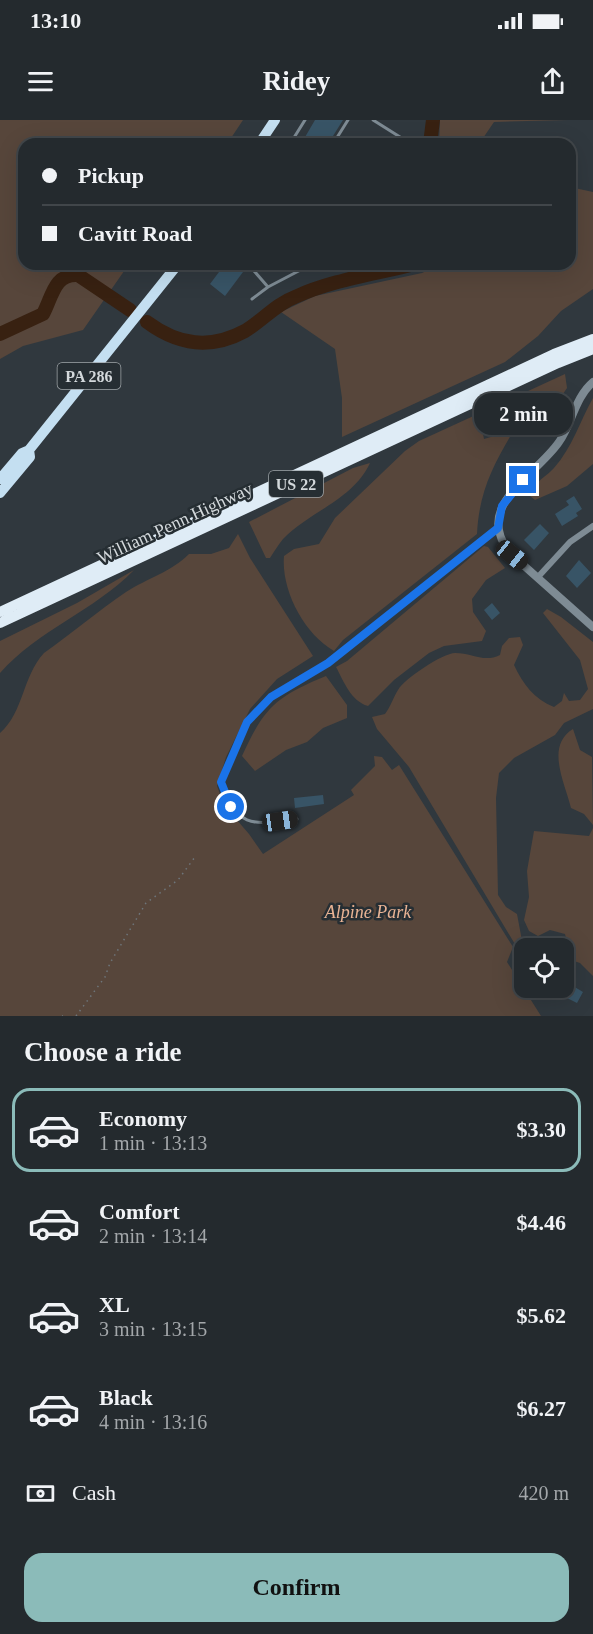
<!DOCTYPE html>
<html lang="en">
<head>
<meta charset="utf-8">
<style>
  :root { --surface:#242a2e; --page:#30363a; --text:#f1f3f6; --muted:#a3a7aa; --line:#41464a; --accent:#8bbbb9 }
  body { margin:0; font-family:"Times New Roman",serif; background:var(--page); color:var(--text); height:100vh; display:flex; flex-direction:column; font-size:22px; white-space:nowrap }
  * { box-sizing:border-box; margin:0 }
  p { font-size:20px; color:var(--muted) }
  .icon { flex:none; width:33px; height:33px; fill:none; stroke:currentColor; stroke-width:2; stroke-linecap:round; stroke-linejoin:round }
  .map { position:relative; height:896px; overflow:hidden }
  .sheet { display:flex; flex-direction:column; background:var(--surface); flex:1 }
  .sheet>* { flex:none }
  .top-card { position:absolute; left:18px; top:18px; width:558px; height:132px; border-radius:18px; box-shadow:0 6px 24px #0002,0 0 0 2px var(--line); display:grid; align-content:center; height:132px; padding:0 24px; background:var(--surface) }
  .buttons { position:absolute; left:514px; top:818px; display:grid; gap:12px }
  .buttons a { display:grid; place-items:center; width:60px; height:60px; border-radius:12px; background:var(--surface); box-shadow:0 6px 24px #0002,0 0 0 2px var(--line); font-size:30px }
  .end { position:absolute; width:27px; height:27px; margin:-14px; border:8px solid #1a73e8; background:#fff; box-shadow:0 0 0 3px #fff }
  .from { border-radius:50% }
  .bubble { position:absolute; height:42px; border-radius:18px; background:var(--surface); box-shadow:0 6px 24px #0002,0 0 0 2px var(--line); font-size:20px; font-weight:700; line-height:42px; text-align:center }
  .car { position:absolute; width:18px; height:36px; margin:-18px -9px; border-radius:8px; box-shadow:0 0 4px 2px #0007; background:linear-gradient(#222 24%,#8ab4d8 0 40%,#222 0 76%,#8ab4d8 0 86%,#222 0) }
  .top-card b { display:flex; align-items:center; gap:21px; height:57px; font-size:22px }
  .top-card b+b { border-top:2px solid var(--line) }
  .top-card i { width:15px; height:15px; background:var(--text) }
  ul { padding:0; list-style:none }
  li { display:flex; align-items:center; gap:18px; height:84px; margin:0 12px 9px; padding:0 12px; border:3px solid transparent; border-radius:18px }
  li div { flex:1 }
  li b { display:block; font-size:22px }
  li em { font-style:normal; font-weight:700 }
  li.on { border-color:var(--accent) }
  li>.icon { width:54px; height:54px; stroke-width:1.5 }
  h2 { padding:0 24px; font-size:27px; line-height:72px }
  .pay { display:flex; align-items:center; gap:15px; height:66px; padding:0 24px; font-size:22px }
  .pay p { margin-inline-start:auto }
  .action { display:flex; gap:12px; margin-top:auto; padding:12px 24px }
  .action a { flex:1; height:69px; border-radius:18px; background:var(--accent); color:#111; font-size:24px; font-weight:700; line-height:69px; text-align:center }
  .status { display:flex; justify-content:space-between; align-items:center; height:42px; padding:0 30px; background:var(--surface); direction:ltr }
  .status svg { height:16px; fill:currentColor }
  header { display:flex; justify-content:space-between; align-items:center; height:78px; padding:0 24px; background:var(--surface); font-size:27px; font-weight:700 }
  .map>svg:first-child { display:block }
</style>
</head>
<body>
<div class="status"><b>13:10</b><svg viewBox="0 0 49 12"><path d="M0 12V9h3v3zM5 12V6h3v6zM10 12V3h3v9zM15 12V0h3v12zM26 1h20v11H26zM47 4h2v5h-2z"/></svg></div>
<header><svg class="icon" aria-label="menu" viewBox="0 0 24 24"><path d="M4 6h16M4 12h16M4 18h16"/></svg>Ridey<svg class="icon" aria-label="share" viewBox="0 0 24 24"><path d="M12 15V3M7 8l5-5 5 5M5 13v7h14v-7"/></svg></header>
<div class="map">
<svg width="593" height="896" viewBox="0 0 593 896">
  <rect width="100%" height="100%" fill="#30383e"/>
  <path fill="#57463b" d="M0,0h243l-16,24h-203v120h105l-46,66 -60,16 -23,13z
    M440,0h128l-74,2 -15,22h-40z
    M570,67l23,5v97l-32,22 -23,25 -33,26 -163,75v-39l-7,-49 -54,-37 34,-16 107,-23 19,-9h129z
    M565,254l2,14c-10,15 -19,28 -37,33 -21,-10 -31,-6 -48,8l2,10 30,-9c-21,35 -35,62 -37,104l-134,106 -9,11c-30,-17 -53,-61 -50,-95l10,-7 25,-5 16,-26 70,-67 14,-10z
    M593,278v66l-26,22 -32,14 -5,-4c2,-13 15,-18 24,-28 18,-20 26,-47 39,-70z
    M370,343c-17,37 -60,48 -87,76 -5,6 -9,13 -13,19h-4l-17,-36 104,-54z
    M238,414l12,24 63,98 -36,23 -27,30 -24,48 -9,29 7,19 25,29 14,20 91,-59 -3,-5 24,-24 -1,-10 8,1 10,13 7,-5 114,182 -6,15 34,54h-541v-283c24,-21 22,-56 44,-80 28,-20 54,-42 82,-61 22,-14 45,-20 63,-38h22l18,-6z
    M484,426l4,1 17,21 -19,12 -14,19 1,13 13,19 -4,10 -38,5 -15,7 -35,27 -26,26c-17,-5 -24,-24 -32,-39l11,-6z
    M134,450c-40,41 -96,60 -134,103v-32l77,-38z
    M547,489l14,8 32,25v67l-29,14 -9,12 -41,23 -15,15 -3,25 2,97 8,12 11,7 6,32 -1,10 -113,-189 -32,-38 -5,-12 13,-3c6,-8 8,-16 13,-24 6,-11 45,-37 57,-37 17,0 29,10 45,2l2,-9 7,-8 11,-1 3,8 -9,20c9,19 20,34 40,42l8,-6 2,-8 5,8 11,-1 8,-11 -8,-29 -37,-47z
    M326,556l21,29v13l-24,10 -16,14 -21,8 -31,21 -13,-15c22,-49 35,-60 84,-80z
    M573,609l7,21 12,7 1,68 -9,-11 -13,-6c-6,-25 -26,-62 2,-79z
    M593,708v148l-13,-13 -9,-3 -6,-26 -15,-4 -12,6 -9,-5 -5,-11 5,-23 -2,-26 7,-40 55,5z"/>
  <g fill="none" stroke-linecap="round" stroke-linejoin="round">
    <path stroke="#382111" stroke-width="14" d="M430,24l3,-24
      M147,202c31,23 63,28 98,9 17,-10 31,-27 50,-34 37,-17 81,-23 120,-33
      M0,214l43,-20c9,-16 11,-41 35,-39l52,35"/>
  </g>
  <path fill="#385466" d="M315,0h28l-15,24h-27z
    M225,144h19l2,4 -21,28 -15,-12z
    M574,376l8,13 -6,4 2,3 -16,10 -7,-12 14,-9 -3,-4z
    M540,404l9,9 -15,17 -10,-10z
    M579,440l12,13 -14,15 -11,-12z
    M492,483l8,10 -8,7 -8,-10z
    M323,675l1,9 -29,4 -1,-10z
    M573,866l10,6 -6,11 -10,-5z"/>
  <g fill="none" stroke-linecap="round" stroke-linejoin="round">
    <path stroke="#6e757a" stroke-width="1.5" stroke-dasharray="1.5 4.5" stroke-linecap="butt" d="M62,896h1
      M76,896l29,-39 5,-14 36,-60 32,-23 17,-23"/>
    <path stroke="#7e8b94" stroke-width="3" d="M373,0l27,17 3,7
      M290,24l15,-24
      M333,24l15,-24
      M248,144l20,23 44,-23
      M252,179l16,-12
      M297,699c-46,6 -58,10 -76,-37l26,-60 24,-25 57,-34 170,-135"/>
    <path stroke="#7e8b94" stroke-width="6" d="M538,457l32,-35 23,-16"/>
    <path stroke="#7e8b94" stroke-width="8" d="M593,262c-18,15 -21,42 -34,60 -24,35 -89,65 -47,113l81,72"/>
    <path stroke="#c4dff1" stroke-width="10" d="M259,24l16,-24
      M0,359l22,-26 7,-3 149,-186
      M0,373l30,-36 -1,-7"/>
    <path stroke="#dfecf6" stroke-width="10" d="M0,492l554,-258 39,-15
      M0,503l558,-260 35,-14"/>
  </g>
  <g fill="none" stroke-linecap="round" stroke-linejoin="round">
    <path stroke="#1a73e8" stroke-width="8" d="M231,687l-10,-25 26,-60 24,-25 57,-34 170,-135 4,-22 21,-26"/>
  </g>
  <g text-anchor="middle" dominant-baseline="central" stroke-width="5" stroke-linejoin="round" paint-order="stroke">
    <g fill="#262e33" stroke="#9fa5a9" stroke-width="1.5">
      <rect x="57.5" y="243" width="63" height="26" rx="4.5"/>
      <rect x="269" y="351" width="54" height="26" rx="4.5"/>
    </g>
    <g font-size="16" font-weight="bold" fill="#d3d8db">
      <text x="89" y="256">PA 286</text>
      <text x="296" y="364">US 22</text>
    </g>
    <g font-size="18" fill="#d3d8db" stroke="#262e33">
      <text transform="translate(175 403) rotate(-25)">William Penn Highway</text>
    </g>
    <g font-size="18" font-style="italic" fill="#e8b394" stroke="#262e33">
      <text x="368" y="792">Alpine Park</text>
    </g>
  </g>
</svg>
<div class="buttons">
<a><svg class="icon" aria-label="locate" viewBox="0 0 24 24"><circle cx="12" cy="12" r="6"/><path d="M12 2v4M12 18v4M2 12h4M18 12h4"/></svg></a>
</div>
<i class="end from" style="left:231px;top:687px"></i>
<i class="end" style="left:523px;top:360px"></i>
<div class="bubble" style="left:474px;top:273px;width:99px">2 min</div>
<i class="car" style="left:512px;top:435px;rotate:129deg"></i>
<i class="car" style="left:280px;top:701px;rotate:82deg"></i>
<div class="top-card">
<b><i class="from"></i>Pickup</b>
<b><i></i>Cavitt Road</b>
</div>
</div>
<section class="sheet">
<h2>Choose a ride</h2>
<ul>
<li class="on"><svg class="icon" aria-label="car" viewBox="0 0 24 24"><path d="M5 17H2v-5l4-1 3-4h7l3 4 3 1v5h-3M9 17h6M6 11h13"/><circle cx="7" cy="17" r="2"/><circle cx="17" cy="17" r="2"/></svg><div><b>Economy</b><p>1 min · 13:13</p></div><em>$3.30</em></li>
<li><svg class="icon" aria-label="car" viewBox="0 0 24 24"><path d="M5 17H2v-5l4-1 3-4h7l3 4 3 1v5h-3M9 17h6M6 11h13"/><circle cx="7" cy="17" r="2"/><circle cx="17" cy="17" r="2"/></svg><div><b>Comfort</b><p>2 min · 13:14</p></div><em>$4.46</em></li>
<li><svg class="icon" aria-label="car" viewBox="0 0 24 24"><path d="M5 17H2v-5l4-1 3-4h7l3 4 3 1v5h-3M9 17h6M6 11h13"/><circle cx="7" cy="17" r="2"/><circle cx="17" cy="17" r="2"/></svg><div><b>XL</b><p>3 min · 13:15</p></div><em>$5.62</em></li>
<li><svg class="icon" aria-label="car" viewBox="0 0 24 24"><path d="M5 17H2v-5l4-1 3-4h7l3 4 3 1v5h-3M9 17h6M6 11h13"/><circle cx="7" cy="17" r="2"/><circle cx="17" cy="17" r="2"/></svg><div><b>Black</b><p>4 min · 13:16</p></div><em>$6.27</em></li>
</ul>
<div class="pay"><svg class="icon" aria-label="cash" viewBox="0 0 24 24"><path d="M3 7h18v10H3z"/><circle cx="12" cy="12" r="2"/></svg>Cash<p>420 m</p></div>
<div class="action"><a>Confirm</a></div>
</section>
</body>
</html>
